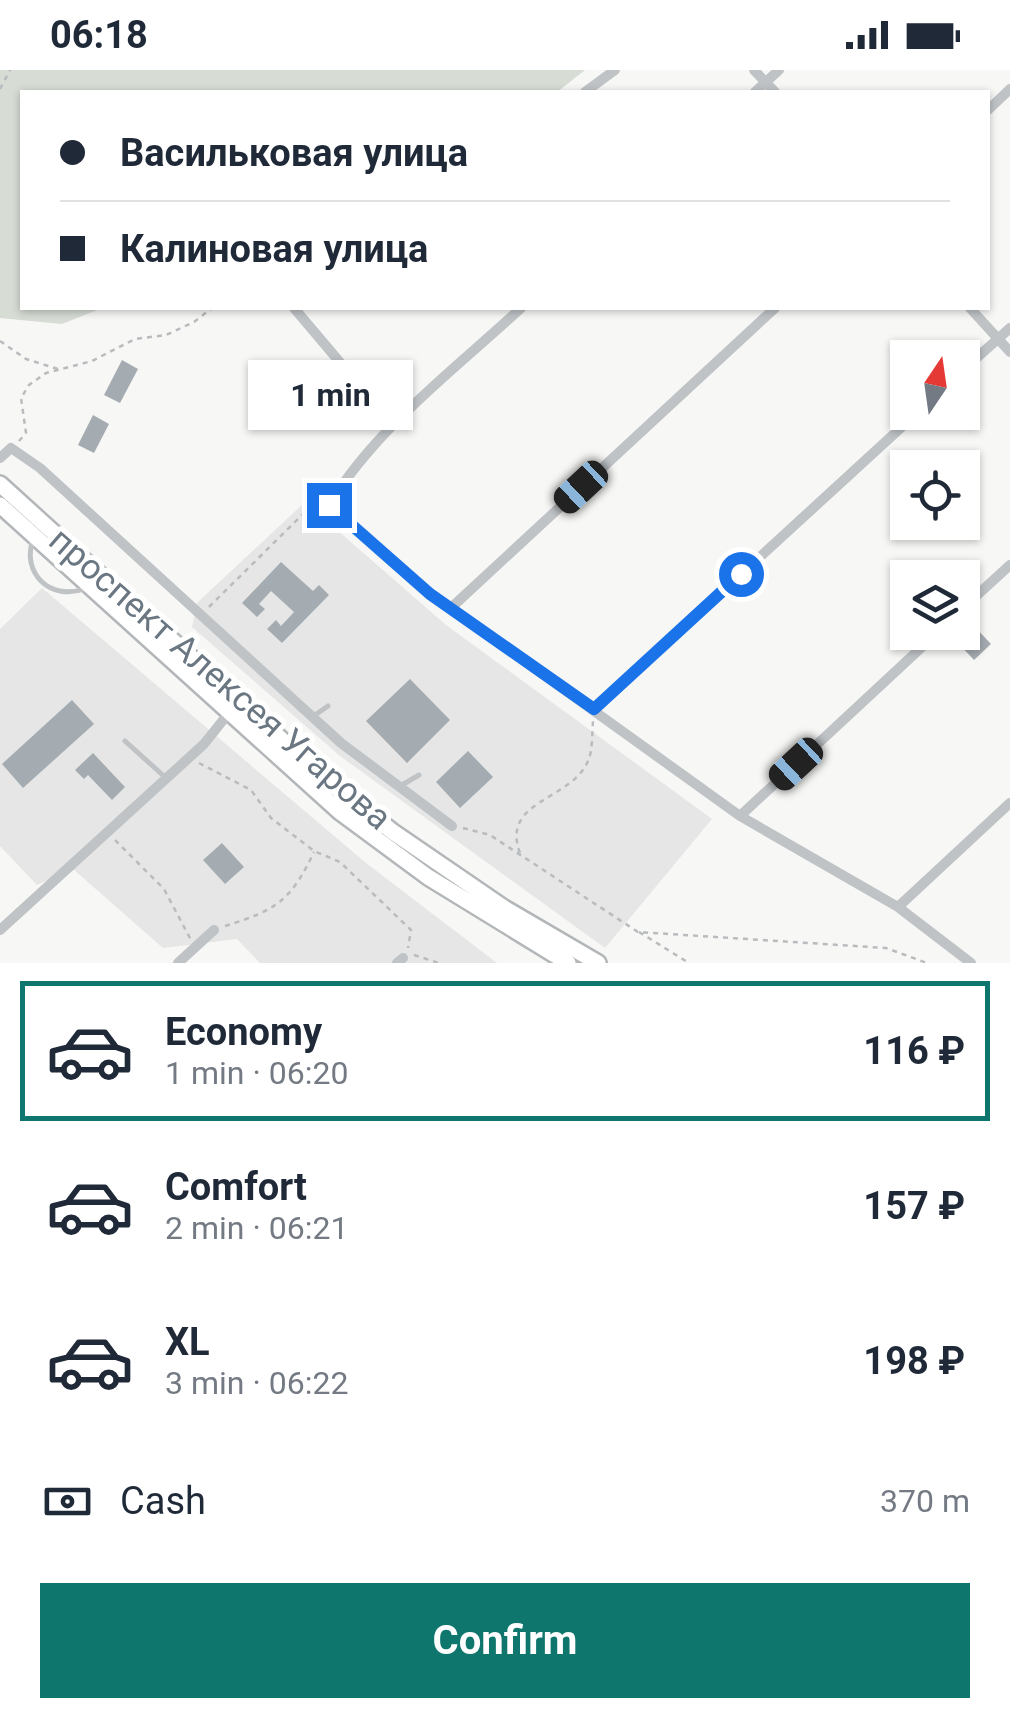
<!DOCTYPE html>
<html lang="en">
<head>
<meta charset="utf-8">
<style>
  :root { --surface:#fff; --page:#f2f2f3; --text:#1f2937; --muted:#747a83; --line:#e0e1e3; --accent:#0f766e }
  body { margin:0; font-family:Roboto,sans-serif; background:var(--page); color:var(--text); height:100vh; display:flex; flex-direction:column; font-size:38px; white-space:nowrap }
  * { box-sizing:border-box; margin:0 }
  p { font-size:32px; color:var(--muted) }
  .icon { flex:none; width:55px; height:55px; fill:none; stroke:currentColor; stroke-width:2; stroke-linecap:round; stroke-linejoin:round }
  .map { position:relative; height:893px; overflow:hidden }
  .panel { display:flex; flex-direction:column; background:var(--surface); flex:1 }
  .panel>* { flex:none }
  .banner { position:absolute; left:20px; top:20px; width:970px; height:220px; border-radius:0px; box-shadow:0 2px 8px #0004; display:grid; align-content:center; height:220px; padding:0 40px; background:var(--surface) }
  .needle { width:65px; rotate:13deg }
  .buttons { position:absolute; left:890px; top:270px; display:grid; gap:20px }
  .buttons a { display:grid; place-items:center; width:90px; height:90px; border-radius:0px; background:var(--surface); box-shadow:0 2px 8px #0004; font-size:50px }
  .end { position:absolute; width:45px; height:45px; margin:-22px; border:12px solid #1a73e8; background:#fff; box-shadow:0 0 0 5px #fff }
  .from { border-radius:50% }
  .bubble { position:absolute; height:70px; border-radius:0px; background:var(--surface); box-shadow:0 2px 8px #0004; font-size:32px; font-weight:700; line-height:70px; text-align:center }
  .car { position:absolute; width:30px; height:60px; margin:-30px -15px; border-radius:12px; box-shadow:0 0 8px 2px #0007; background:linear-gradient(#222 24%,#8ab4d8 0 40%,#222 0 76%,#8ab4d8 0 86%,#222 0) }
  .banner b { display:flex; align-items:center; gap:35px; height:95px; font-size:38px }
  .banner b+b { border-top:2px solid var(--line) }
  .banner i { width:25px; height:25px; background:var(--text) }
  ul { padding:18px 0 0; list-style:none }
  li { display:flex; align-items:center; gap:30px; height:140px; margin:0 20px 15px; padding:0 20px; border:5px solid transparent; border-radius:0px }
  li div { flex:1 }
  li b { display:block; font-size:38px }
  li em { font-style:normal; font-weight:700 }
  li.active { border-color:var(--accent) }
  li>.icon { width:90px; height:90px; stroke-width:1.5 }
  .pay { display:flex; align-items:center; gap:25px; height:110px; padding:0 40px; font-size:38px }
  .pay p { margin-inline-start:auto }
  .primary-button { display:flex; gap:20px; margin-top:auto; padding:20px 40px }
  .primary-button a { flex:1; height:115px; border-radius:0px; background:var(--accent); color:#fff; font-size:40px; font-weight:700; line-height:115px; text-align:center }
  .status { display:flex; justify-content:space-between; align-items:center; height:70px; padding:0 50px; background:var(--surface); direction:ltr }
  .status svg { height:28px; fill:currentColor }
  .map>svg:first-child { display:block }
</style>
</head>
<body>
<div class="status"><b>06:18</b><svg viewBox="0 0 49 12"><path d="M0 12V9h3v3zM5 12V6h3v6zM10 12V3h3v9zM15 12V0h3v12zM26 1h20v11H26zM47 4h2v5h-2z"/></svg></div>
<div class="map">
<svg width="1010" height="893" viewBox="0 0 1010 893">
  <rect width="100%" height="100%" fill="#f7f7f5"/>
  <path fill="#e5e6e5" d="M305,432l141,123 266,194 -107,129 -265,-192 -148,-129 5,-24z
    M42,518l324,275 131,100h-237l-23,-24 -74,9 -90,-79 -36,16 -37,-39v-217z"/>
  <path fill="#d7dcd5" d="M0,0h585l-28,22h-535v216h80l-40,16 -62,-6z"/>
  <path fill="#a5acb1" d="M122,290l16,9 -18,34 -16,-8z
    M93,345l16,9 -15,29 -16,-8z
    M281,492l32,29 6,-6 10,10 -47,48 -15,-14 9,-9 5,6 13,-14 -23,-21 -12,13 6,5 -8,8 -15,-14z
    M975,557l16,17 -17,16 -16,-17z
    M410,609l40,41 -43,43 -41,-42z
    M72,630l22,24 -71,64 -21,-24z
    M468,681l25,26 -33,31 -24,-26z
    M93,683l32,34 -13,13 -24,-25 -4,4 -9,-9z
    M222,773l22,24 -19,17 -22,-24z"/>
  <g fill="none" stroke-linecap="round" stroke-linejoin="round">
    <g stroke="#b3b7ba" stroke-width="20">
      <path id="primary" d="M0,414l326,296 67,52 111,76 94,55
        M0,435l340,307 88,65 140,86"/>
    </g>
    <path stroke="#b9bcbe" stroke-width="2.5" stroke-dasharray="5 5" stroke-linecap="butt" d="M0,19l10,-19
      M0,271l26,18 32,10
      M19,371l7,-8 -5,-35 8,-13 17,-12 46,-12 43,-22 31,-4 28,-13 18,-14
      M209,537l97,-96 16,-4
      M199,693l52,27 20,28 43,33 26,11 71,68 -3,18
      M463,758l27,7 148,97 248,16 41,15
      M115,770l49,49 27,51
      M520,783c-20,-53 51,-52 68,-92 5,-11 4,-28 5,-40
      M225,856c51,-16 65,-24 89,-74
      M639,862l50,31
      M414,885l25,8"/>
    <path stroke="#bfc3c6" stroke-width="5" d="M33,469c-12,34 17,62 51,50
      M315,645l13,-9
      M125,671l41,37
      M402,715l17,-10"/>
    <path stroke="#bfc3c6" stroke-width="10" d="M754,0l21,22
      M585,22l30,-22
      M755,22l24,-22
      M988,40l22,-21
      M294,238l99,117
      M521,238c-66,61 -144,119 -192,197l101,88 310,223 158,91 73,56
      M970,238l40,44
      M962,301l48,-43
      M0,388l11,-10 29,20 301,275 111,83
      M452,537l323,-299
      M962,539l48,-44
      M594,639l324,-297
      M740,746l198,-184
      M898,837l112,-104
      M0,860l204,-186 24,-30
      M178,893l36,-33
      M397,893l6,-5"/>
    <use href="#primary" stroke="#fff" stroke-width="15"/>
  </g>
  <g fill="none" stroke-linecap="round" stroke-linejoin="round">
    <path stroke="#1a73e8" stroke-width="12" d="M329,435l101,89 164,115 147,-135"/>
  </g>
  <g text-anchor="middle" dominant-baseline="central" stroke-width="10" stroke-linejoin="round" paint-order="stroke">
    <g font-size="35" fill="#6a7782" stroke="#fff">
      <text transform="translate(220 609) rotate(41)">проспект Алексея Угарова</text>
    </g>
  </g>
</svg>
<div class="buttons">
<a><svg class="needle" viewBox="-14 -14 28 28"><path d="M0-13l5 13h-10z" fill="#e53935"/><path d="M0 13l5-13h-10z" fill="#747a83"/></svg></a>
<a><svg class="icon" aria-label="locate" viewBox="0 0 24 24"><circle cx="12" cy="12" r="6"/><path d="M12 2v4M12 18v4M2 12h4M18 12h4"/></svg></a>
<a><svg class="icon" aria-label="layers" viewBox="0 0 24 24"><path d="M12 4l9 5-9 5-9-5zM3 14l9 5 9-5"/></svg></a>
</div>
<i class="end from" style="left:741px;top:504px"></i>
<i class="end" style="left:329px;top:435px"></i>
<div class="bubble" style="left:248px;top:290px;width:165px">1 min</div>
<i class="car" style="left:581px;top:417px;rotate:227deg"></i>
<i class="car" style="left:796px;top:694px;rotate:227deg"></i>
<div class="banner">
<b><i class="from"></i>Васильковая улица</b>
<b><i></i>Калиновая улица</b>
</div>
</div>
<section class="panel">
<ul>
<li class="active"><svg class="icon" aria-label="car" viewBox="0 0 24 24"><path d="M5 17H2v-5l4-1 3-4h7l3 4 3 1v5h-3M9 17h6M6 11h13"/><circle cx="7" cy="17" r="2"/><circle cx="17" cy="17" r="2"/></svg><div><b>Economy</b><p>1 min · 06:20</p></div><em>116 ₽</em></li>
<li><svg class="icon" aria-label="car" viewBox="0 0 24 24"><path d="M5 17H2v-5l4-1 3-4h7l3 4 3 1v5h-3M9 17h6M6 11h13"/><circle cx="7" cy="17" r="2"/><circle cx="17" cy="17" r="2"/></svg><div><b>Comfort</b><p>2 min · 06:21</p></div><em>157 ₽</em></li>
<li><svg class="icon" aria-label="car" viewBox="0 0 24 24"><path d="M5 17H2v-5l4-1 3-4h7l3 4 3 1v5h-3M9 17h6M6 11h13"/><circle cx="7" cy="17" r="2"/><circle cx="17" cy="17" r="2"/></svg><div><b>XL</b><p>3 min · 06:22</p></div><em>198 ₽</em></li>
</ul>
<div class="pay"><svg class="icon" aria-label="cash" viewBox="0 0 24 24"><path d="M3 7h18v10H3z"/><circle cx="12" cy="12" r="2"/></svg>Cash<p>370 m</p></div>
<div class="primary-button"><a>Confirm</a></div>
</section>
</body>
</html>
